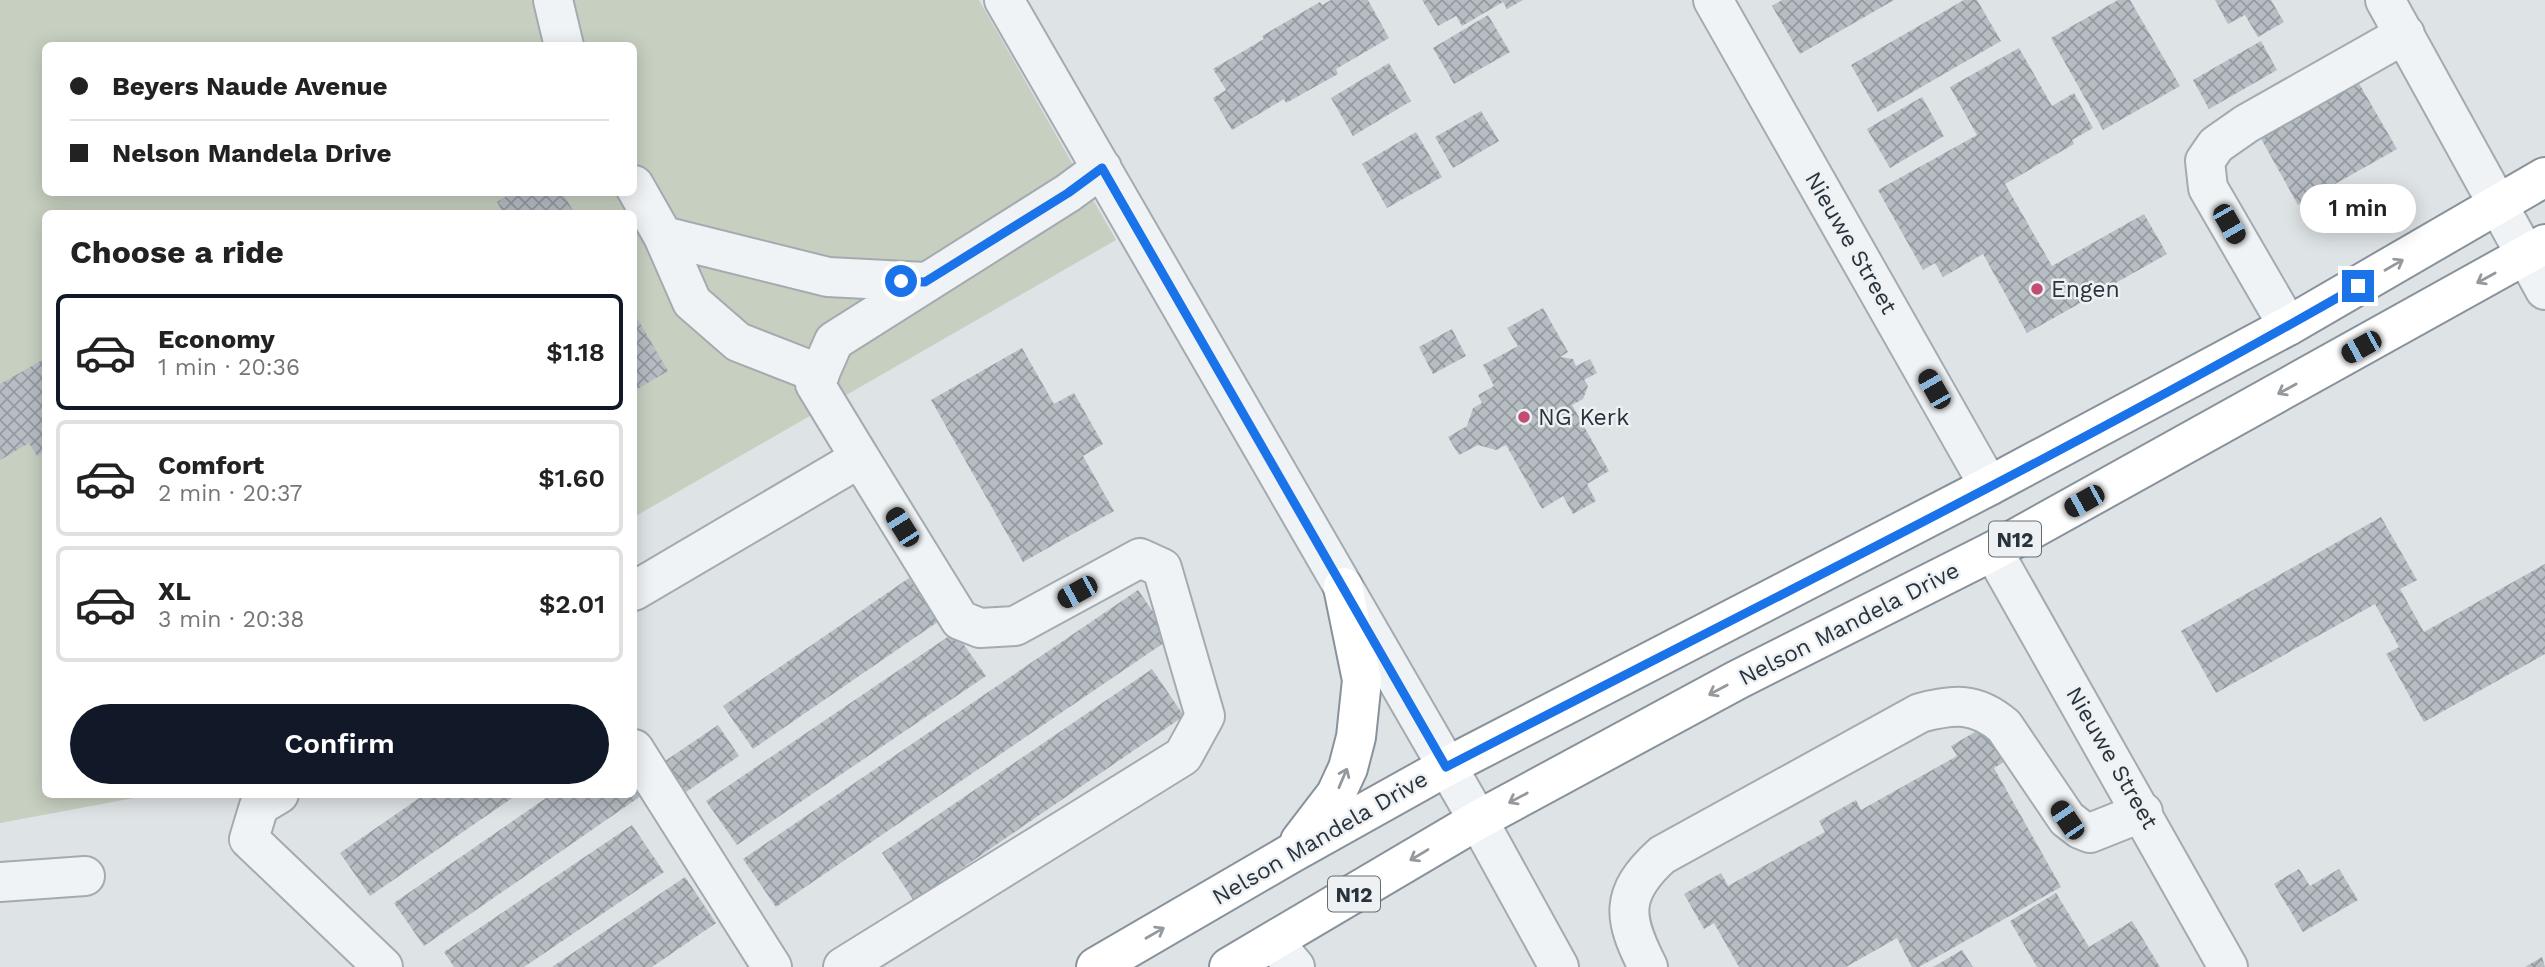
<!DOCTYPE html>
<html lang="en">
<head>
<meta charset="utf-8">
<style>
  :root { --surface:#fff; --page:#f2f2f2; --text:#222; --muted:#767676; --line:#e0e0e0; --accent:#111827 }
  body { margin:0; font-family:"Work Sans",sans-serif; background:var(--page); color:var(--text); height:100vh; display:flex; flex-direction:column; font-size:26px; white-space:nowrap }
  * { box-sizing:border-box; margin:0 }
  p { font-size:23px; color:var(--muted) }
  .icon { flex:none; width:38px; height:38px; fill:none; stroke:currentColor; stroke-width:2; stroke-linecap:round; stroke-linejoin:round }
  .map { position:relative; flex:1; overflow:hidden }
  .drawer { position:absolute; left:42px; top:210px; width:595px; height:588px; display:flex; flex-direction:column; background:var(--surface); border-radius:10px; box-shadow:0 4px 18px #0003 }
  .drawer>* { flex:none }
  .hud { position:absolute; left:42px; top:42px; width:595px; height:154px; border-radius:10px; box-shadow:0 4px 18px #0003; display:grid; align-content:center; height:154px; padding:0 28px; background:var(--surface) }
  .end { position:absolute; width:32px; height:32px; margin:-16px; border:9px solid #1a73e8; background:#fff; box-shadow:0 0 0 4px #fff }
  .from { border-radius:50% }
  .bubble { position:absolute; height:49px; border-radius:24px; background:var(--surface); box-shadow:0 4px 18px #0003; font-size:23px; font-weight:600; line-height:49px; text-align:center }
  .car { position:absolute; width:21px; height:42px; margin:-21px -10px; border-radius:9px; box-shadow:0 0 5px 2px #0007; background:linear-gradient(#222 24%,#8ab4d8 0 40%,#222 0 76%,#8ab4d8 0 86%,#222 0) }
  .hud b { display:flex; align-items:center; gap:24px; height:66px; font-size:26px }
  .hud b+b { border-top:2px solid var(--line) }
  .hud i { width:18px; height:18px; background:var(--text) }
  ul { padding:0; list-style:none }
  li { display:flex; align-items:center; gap:21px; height:116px; margin:0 14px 10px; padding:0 14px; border:4px solid var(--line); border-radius:10px }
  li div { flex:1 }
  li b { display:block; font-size:26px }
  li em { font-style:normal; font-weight:600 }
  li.on { border-color:var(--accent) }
  li>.icon { width:63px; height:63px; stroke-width:1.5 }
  h2 { padding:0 28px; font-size:32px; line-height:84px }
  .action { display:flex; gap:14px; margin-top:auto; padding:14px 28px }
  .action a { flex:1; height:80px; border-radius:42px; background:var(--accent); color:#fff; font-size:28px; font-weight:600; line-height:80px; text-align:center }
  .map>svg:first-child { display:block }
</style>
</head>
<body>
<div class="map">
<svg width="2545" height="967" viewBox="0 0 2545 967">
  <defs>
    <pattern id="building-cross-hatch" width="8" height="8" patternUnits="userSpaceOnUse" patternTransform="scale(1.75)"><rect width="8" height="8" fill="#b6bdc3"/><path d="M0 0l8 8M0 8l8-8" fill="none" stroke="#949aa0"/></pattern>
  </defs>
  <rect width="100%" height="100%" fill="#dee3e6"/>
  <path fill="#c6cfc0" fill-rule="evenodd" d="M0,0h979l137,240 -482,277v-303h-588v580l104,1 -150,28zM46,46h588v146h-588z"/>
  <path fill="url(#building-cross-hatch)" d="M1331,0h37l21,38 -53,31 2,5 -52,29 -2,-4 -52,31 -19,-32 13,-8 -13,-21 51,-30 -2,-3 58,-34 2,3z
    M1422,0h101l-16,9 -4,-7 -41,24 -6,-10 -18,10z
    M1782,0h112l-94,54 -28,-48z
    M1964,0h13l24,41 -123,71 -27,-47z
    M2118,0h12l50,86 -77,44 -52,-92z
    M2215,0h56l13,22 -26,15 -13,-22 -17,9z
    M1488,15l22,37 -56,32 -21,-36z
    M2261,41l16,29 -68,39 -16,-29z
    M2019,48l33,58 22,-13 19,35 -21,12 2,4 -69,40 47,82 92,-52 23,40 -140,79 -44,-79 -40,23 -8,-14 -12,7 -45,-80 99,-55 -27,-48z
    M1389,63l22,38 -58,35 -22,-38z
    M2357,80l40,69 -99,56 -39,-70z
    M1922,97l22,39 -54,32 -23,-39z
    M1481,111l18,30 -46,27 -18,-31z
    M1416,132l26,45 -55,31 -25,-44z
    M514,192h48l13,22h-71l-7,-12z
    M1543,308l25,44 -8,5 13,2 3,7 14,-7 7,14 -13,7 4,6 -5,13 -11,6 37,66 -22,13 9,17 -23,13 -10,-18 -21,13 -36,-64 -10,5 -18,-5 -19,10 -11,-18 19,-11 6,-18 9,-5 -4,-8 16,-9 -11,-21 35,-19 -11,-18z
    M634,313l34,58 -34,20z
    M1452,329l14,27 -33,18 -14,-27z
    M1022,348l32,56 20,-11 29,51 -20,12 31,55 -91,51 -92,-162z
    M46,358v93l-9,5 -8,-13 -29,17v-76z
    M2381,517l36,63 -17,9 24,43 121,-68v90l-121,68 -38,-68 13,-7 -24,-43 -159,89 -35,-62z
    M909,578l30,43 -186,128 -30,-43z
    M1138,590l33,48 -395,269 -33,-48z
    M955,632l31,44 -249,169 -31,-44z
    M1152,669l32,47 -270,185 -32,-48z
    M718,725l21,31 -53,36 -21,-31z
    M1987,725l20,35 -13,8 67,119 -142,80h-7l-15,-29 -51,29h-107l-25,-44 -10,6 -20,-35 37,-21 7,13 97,-54 -6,-11 37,-21 5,10 96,-54 -6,-10z
    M634,770l14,21 -224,155 -30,-43 158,-109h82z
    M425,794h93l-148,102 -30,-43z
    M632,825l32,47 -140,95h-70l-10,-15z
    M2299,869l11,17 29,-17 19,31 -55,32 -29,-48z
    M685,877l31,46 -64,44h-100z
    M2056,893l33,54 43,-26 28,46h-123l-27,-46z
    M1962,950l11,17h-40z
    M2542,957l3,10h-20z"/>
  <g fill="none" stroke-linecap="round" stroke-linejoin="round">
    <g stroke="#a4abb0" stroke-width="42">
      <path id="minor" d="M553,0l11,46
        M1004,0l474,820 81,147
        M1713,0l276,486
        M2385,0l160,290
        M634,185l29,51 165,41 97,5
        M663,236l29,66 46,40 82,32
        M2288,326l-80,-138 -3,-27 11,-16 30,-21 159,-90
        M860,458l-45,-74 19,-43 234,-148 34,-25
        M1993,551l235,416
        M634,591l226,-133 100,162 20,8 35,-2 125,-68 22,10 43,148 -22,40 -340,211
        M634,749l138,218
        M279,794l-20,12 -10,33 134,128
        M0,882l85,-6
        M1274,942l21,25
        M1648,967c-25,-49 -29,-73 14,-112l258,-142c34,-9 56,-11 84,13l63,93 13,10 10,4 53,-21"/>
    </g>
    <g stroke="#87929c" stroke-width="42">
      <path id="highway" d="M1300,841l36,-47 12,-26 8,-31 6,-57 -19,-93
        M1096,967l194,-113 156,-87 543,-281 299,-160 257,-149
        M1229,967l249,-147 259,-140 256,-129 552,-307"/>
    </g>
    <use href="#minor" stroke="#f0f3f5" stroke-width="38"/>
    <use href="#highway" stroke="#fff" stroke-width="38"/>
  </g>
  <defs><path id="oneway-shaft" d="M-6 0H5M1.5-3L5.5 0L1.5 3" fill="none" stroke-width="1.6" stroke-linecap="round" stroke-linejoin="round" transform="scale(1.75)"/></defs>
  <g stroke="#94999e">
    <use href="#oneway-shaft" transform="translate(2394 265) rotate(-30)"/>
    <use href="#oneway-shaft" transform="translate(2486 278) rotate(151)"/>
    <use href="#oneway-shaft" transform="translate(2287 389) rotate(151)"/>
    <use href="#oneway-shaft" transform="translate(1718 690) rotate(152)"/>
    <use href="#oneway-shaft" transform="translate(1343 778) rotate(-67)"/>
    <use href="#oneway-shaft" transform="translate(1518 798) rotate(152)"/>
    <use href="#oneway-shaft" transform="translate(1419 855) rotate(149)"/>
    <use href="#oneway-shaft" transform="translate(1155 933) rotate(-30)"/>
  </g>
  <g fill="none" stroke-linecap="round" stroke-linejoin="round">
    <path stroke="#1a73e8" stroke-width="9" d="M901,281l24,1 143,-89 34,-25 344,599c305,-158 614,-310 912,-481"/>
  </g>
  <g fill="#c24d72" stroke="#edf1f4" stroke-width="2.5">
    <circle cx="2037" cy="289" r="7"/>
    <circle cx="1524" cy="417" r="7"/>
  </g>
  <g text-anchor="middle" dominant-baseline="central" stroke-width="5" stroke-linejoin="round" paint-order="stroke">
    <g fill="#edf1f4" stroke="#646c73" stroke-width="2">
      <rect x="1989" y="521.5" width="52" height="35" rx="5"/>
      <rect x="1328" y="876.5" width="52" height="35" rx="5"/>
    </g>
    <g font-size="21" font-weight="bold" fill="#29333c">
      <text x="2015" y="539">N12</text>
      <text x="1354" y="894">N12</text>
    </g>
    <g font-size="23" fill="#29333c" stroke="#edf1f4">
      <text transform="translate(1851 243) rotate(60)">Nieuwe Street</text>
      <text transform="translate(1849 624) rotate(-27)">Nelson Mandela Drive</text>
      <text transform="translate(2112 758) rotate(60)">Nieuwe Street</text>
      <text transform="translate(1320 838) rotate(-30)">Nelson Mandela Drive</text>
    </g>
    <g font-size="23" fill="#29333c" stroke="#edf1f4" text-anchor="start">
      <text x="2051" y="289">Engen</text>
      <text x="1538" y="417">NG Kerk</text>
    </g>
  </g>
</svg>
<i class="end from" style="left:901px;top:281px"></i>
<i class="end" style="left:2358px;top:286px"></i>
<div class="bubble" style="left:2300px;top:184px;width:116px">1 min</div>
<i class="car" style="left:2229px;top:224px;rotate:150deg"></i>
<i class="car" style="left:2361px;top:347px;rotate:241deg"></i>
<i class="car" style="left:1934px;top:389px;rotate:330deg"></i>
<i class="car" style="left:2084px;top:501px;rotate:241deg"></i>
<i class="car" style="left:902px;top:527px;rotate:328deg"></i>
<i class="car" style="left:1077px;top:592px;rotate:241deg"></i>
<i class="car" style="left:2067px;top:820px;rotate:326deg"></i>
<div class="hud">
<b><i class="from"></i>Beyers Naude Avenue</b>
<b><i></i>Nelson Mandela Drive</b>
</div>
<section class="drawer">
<h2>Choose a ride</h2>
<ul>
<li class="on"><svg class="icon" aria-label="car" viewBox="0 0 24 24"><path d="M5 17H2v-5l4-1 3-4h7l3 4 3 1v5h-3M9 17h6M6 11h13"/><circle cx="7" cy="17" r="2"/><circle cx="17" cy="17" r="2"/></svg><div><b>Economy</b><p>1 min · 20:36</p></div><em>$1.18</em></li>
<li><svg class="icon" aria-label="car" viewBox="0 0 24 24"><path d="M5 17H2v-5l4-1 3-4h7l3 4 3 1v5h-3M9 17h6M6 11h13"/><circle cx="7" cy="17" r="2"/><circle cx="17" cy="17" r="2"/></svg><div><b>Comfort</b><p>2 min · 20:37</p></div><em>$1.60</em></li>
<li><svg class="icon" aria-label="car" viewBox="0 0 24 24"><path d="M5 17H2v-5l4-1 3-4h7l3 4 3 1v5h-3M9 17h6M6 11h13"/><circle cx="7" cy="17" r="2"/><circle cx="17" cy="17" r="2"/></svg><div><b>XL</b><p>3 min · 20:38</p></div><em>$2.01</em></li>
</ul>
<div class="action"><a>Confirm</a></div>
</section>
</div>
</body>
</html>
